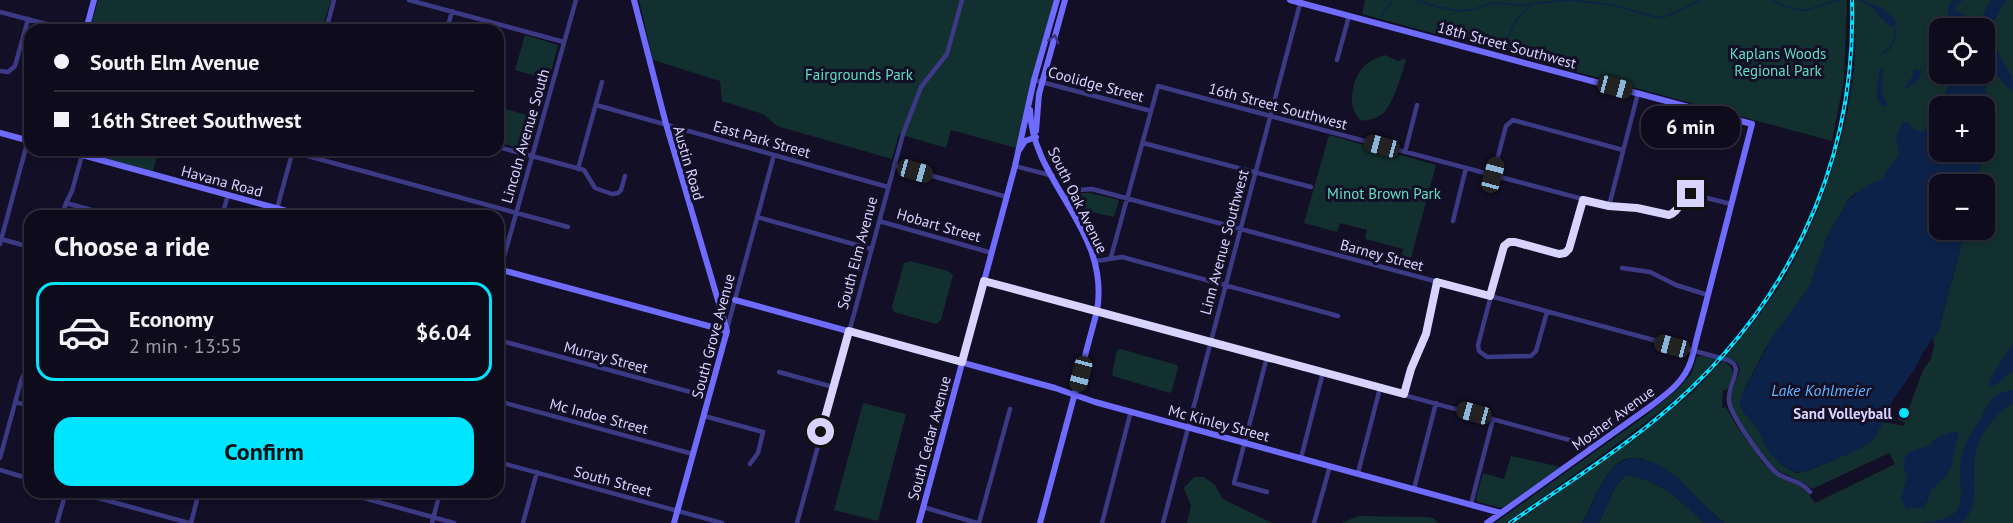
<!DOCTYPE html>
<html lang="en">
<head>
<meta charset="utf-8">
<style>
  :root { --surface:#0e0b1c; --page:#1c1929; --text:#f1f3f6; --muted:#9b9ba3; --line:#2e2b3b; --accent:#00e5ff }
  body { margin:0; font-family:"PT Sans",sans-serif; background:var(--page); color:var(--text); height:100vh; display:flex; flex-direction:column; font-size:22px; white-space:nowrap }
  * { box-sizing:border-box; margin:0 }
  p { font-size:20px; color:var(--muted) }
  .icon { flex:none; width:33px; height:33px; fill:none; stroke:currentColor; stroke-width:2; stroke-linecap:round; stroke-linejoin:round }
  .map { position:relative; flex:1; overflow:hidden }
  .panel { position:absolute; left:24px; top:210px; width:480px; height:288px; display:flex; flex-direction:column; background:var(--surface); border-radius:18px; box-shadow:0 3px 9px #0003,0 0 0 2px var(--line) }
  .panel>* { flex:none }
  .banner { position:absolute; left:24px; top:24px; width:480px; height:132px; border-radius:18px; box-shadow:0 3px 9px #0003,0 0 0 2px var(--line); display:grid; align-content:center; height:132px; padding:0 30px; background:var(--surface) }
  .controls { position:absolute; left:1929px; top:18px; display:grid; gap:12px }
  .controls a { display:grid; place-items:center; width:66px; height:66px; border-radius:12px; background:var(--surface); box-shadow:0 3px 9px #0003,0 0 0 2px var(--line); font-size:30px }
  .end { position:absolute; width:27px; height:27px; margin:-14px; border:8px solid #d9d4ff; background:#111; box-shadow:0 0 0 3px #111 }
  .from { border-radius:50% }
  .bubble { position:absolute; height:42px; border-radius:18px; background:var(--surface); box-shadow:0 3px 9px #0003,0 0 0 2px var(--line); font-size:20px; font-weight:700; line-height:42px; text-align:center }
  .car { position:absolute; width:18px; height:36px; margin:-18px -9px; border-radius:8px; box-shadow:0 0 4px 2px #0007; background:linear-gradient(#222 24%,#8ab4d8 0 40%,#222 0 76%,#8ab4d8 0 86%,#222 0) }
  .banner b { display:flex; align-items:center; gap:21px; height:57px; font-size:22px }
  .banner b+b { border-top:2px solid var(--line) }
  .banner i { width:15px; height:15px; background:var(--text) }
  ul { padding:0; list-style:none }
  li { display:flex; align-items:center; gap:18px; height:99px; margin:0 12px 9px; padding:0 18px; border:3px solid transparent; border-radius:18px }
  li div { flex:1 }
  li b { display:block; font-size:22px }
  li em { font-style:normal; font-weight:700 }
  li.current { border-color:var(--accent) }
  li>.icon { width:54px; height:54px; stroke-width:1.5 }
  h2 { padding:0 30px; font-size:27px; line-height:72px }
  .primary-button { display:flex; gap:12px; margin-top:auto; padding:12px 30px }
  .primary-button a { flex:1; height:69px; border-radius:18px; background:var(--accent); color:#111; font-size:24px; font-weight:700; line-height:69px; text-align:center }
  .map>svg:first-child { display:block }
</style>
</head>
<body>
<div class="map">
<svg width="2013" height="523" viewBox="0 0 2013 523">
  <rect width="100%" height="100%" fill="#130f26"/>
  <path fill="#12302f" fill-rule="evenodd" d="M98,0h233l-9,30h-232z
    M639,0h415l-38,148 -65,-18 -5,18 -47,-14 -7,25 -115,-33 -14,-12 -41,-13 -2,-20 -67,-21z
    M1365,0h482l-3,80 -12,61 -470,-127z
    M1852,0h161v523h-289c-24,-18 -80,-94 -113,-53 -13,15 -19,36 -29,53h-67l120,-84 57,-46 30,-32c16,6 10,17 5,29h-4l-1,18 4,-1 10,18 28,39 17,14 23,10 11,15 80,-39 -6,-11 -77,36c-10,-10 -24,-12 -36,-20 -8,-6 -43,-55 -45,-64 -1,-13 6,-24 9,-36l-3,-6 -12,-6c11,-13 22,-25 32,-39 44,-56 72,-127 88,-195 5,-25 10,-51 10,-77 0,-15 -2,-31 -3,-46zM1940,28h44l1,42 2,12 -2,9 1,14 8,7 2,7 -21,65h9v46h-19l-26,99 -6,9 1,8 -3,13 -8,11 -14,38 -8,-1 -3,13 7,2 -1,4 -21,-4 -13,20 -41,20 -22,9 -10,2 -14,-7 -5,-5 -10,-11 -9,-20 -19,-24 3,-14 22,-43 45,-63 17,-49 21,-37 5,-5 31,-17 4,-9 10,-10 2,-7 -3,-16 6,-14h4l7,7 9,4 13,-13 17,-46h-13z
    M525,35l33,10 -9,35 -34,-10z
    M1385,55l13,6 6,-3 2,3c-5,14 -13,46 -25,54 -6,4 -13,5 -19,6 -15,-11 -11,-36 -2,-50 6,-9 16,-13 25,-16z
    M498,107l40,11 -9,32 -31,-7z
    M1329,135l107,30 -28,104 -9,-3 4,-17 -38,-10 2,-9 -27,-7 -3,9 -33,-9z
    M76,150h83l-6,21z
    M1082,193h8l29,7 -5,17 -27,-6 -8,4 -8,-17z
    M910,261l38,10 5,4 -12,45 -5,4 -42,-12 -2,-5 12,-44z
    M1121,349l56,16 1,3 -6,22 -2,3 -57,-17 -1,-2 5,-24z
    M1702,356l13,3c-17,22 -39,39 -60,56 -48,38 -99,72 -149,108h-11l149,-106 35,-29 12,-14 6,-17z
    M863,403l43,11 -28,107 -44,-11z
    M1511,456l50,11 -59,41 -24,-6 -2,-4 7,-25 21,6z
    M1625,475c31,3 58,26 78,48h-104l15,-34z
    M1194,477h10l11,8 8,14 49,24h-85l4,-17 -7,-18z
    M1358,516l65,1 10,1 5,5h-96z"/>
  <path fill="#0c2248" d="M1954,0h9l-9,7 2,4 8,4 -2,5h-9l-5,-6v-8z
    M1992,0h14l-12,21 -1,8 5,23 15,27v15l-1,-4c-12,-8 -25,-27 -28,-41 -1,-6 0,-14 0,-21h-4c1,-11 5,-20 12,-28z
    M1867,3c10,1 23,10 29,18l-1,4 -2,2c-11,-4 -16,-17 -26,-24z
    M1881,68h2l-1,27 6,10 -3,2c-13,-7 -8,-26 -4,-39z
    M1914,69l8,1c-1,10 -10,17 -19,19l9,-12z
    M1985,70l2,12 -2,9 1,14 8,7 2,7 -21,65h-35v46h25l-26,99 -15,22 -10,19 -21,30 -18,38 -17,12 -51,21c-15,5 -31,-9 -39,-21 -5,-8 -7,-18 -13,-25 -4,-6 -12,-11 -15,-19 -1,-4 1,-9 3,-13l29,-56 38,-51 17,-49 21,-37 21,-16 15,-6 4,-9 11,-14 -3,-18 7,-15h4l7,7 9,3 13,-12 3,-8 1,40h44v-46h-42l11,-32h31z
    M2013,343v29c-9,3 -14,14 -24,15l1,-8z
    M2013,390v13c-18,11 -34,31 -38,53 -4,22 6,50 -13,67h-42c11,-1 28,-3 35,-11 11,-13 3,-32 5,-46 3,-22 10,-30 20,-47 10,-17 10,-26 33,-29z
    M1956,431l2,1v4l-7,32 -4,7 -15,14 -7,18 -19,2 -5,-11 6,-20 -4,-14 3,-9 5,-4 17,-5 8,-8z
    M1636,458c6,2 13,2 19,5 27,12 46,43 69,60h-21c-20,-22 -47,-45 -78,-48l-11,14 -15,34h-17c16,-23 20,-63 54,-65z"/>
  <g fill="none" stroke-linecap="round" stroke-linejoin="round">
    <path stroke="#0c2248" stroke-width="1.5" d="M1418,0l12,5 28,6 16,-2 19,-6 27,2 50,-5 43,5 46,13 8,-2 34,-16
      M1773,0c31,18 35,8 66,0
      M1859,0l10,4
      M1382,15l11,-15
      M1505,44l12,-25 14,-15
      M1883,53c11,-6 14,-15 11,-26"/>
    <path stroke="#3d3a85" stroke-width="4.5" d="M409,0l155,42
      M0,12l69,18
      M326,30l8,-30
      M447,30l5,-19
      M1337,60l12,-44
      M0,71l8,1 7,-6 13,-47
      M1034,80l117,31
      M596,105l292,82
      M1688,135l7,-26
      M1143,143l168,44
      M498,147l86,23 11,18 17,6 6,-1 3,-3 4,-14
      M293,152l275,75
      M1405,152l12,-47
      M894,165l113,32
      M1015,166l38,10
      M578,169l24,-87
      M1493,175l13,-49 7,-6 110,30
      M1065,197l14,-7 13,-1 636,171 6,4 2,5c-1,11 -8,20 -7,32 1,14 37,64 49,73 11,7 24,7 32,18
      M66,203l47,13
      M1609,206l29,-113
      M62,216l4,-13 6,-12 10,-36
      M222,216l6,-21
      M275,216l18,-66
      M757,217l114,32
      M879,221l113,32
      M1453,221l13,-53
      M1,239l29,8
      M0,244l28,-104
      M1111,257l47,-171 451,120 28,2 32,7c11,-4 10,-17 22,-21l40,10
      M1096,261l26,-4 216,59
      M1622,268l28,4 26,13 32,10
      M498,278l78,-278
      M984,281l611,166
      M1547,312l-11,39 -5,5 -44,1 -8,-6 -1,-6 26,-99 5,-4h6l44,12 6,-1 4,-4 14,-49
      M727,329l47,-174
      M498,340l211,57
      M779,372l54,15
      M1404,394l7,-25 15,-35 11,-52
      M498,401l195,53
      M15,402l15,4
      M704,416l59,16 -5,21 -8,11
      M0,458l21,-77 9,-20
      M1301,458l22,-86
      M498,462l224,61
      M0,470l30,9
      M1358,473l22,-85
      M1414,489l22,-86
      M76,492l113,31
      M342,492l112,31
      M1267,492l-33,-9 33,-126
      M1471,504l22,-85
      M923,507l54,16
      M57,523l9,-31
      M191,523l8,-31
      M432,523l8,-31
      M523,523l14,-51
      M797,523l106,-389 18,-47 26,-33 15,-54
      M979,523l31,-114
      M1102,523l29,-112
      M1163,523l138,-523
      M1314,523l16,-57"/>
    <path stroke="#6f6bff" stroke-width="6" d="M634,0l32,124 61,207
      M1290,0l462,124 -61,237c-7,21 -23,32 -40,45l-164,117
      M86,30l8,-30
      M1030,110c2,73 81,119 67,201l-57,212
      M1036,131l3,-37 26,-94
      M0,133l30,8
      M1020,149l5,-8 11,-4
      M64,150l241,66
      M498,269l229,62
      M735,300l320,88 40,14 406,111
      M674,523l53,-192
      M919,523l96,-357 19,-86 23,-80"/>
    <g stroke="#00e5ff" stroke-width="4">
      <path id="rail" d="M1510,523c48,-34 99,-65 145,-103 129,-105 202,-252 197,-420"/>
    </g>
    <use href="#rail" stroke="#130f26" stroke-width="1.5" stroke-dasharray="4.5" stroke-linecap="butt"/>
  </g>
  <defs><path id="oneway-chevron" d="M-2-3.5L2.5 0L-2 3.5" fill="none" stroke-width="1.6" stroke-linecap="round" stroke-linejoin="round" transform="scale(1.5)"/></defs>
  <use stroke="#38347d" href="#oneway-chevron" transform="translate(1054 39) rotate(-75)"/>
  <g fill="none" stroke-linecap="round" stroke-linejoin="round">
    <path stroke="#d9d4ff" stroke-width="8" d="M821,432l28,-101 113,31 22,-81 420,113 7,-25 15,-35 11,-52 53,14 14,-50 5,-4h6l44,12 6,-1 4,-4 14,-49 26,6 28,2 32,7c12,-4 10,-17 22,-21"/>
  </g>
  <circle fill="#00e5ff" stroke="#130f26" stroke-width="2" cx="1904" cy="413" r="6"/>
  <g text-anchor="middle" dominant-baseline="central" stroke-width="6" stroke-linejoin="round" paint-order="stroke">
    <g font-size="15" fill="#d9d4ff" stroke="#130f26">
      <text transform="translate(1507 45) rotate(15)">18th Street Southwest</text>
      <text transform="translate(1096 84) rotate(15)">Coolidge Street</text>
      <text transform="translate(1278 106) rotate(15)">16th Street Southwest</text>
      <text transform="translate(525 136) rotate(-74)">Lincoln Avenue South</text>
      <text transform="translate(762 139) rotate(16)">East Park Street</text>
      <text transform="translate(689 163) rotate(74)">Austin Road</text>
      <text transform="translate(222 181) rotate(15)">Havana Road</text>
      <text transform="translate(1078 200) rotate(64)">South Oak Avenue</text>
      <text transform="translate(939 225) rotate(16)">Hobart Street</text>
      <text transform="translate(1224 242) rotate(-75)">Linn Avenue Southwest</text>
      <text transform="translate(857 253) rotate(-75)">South Elm Avenue</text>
      <text transform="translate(1382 255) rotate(15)">Barney Street</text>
      <text transform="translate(713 336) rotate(-75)">South Grove Avenue</text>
      <text transform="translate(606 357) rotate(15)">Murray Street</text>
      <text transform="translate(599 416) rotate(15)">Mc Indoe Street</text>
      <text transform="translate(1613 418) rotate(-36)">Mosher Avenue</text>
      <text transform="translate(1219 423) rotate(15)">Mc Kinley Street</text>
      <text transform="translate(929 438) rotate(-75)">South Cedar Avenue</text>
      <text transform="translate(613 481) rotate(15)">South Street</text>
    </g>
    <g font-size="15" fill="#5fe0c0" stroke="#130f26">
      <text x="1778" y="53">Kaplans Woods<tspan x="1778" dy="17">Regional Park</tspan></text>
      <text x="859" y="74">Fairgrounds Park</text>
      <text x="1384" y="193">Minot Brown Park</text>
    </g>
    <g font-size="15" font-weight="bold" fill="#d9d4ff" stroke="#130f26" text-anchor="end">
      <text x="1892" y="413">Sand Volleyball</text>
    </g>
    <g font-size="16" font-style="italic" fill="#62b6ff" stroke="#130f26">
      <text x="1821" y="390">Lake Kohlmeier</text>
    </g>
  </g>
</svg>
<div class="controls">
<a><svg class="icon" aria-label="locate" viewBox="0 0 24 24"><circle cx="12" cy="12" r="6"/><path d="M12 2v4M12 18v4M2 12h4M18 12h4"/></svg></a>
<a>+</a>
<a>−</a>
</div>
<i class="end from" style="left:821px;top:432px"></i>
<i class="end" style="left:1691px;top:194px"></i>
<div class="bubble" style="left:1641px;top:106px;width:99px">6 min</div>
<i class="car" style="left:1615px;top:87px;rotate:105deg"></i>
<i class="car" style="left:1382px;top:146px;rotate:285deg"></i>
<i class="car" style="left:915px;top:171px;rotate:106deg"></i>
<i class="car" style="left:1493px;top:175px;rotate:15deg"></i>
<i class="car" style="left:1672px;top:346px;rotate:285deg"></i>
<i class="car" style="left:1081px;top:374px;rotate:195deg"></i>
<i class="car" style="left:1474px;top:413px;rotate:285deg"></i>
<div class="banner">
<b><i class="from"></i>South Elm Avenue</b>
<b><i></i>16th Street Southwest</b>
</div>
<section class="panel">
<h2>Choose a ride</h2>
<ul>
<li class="current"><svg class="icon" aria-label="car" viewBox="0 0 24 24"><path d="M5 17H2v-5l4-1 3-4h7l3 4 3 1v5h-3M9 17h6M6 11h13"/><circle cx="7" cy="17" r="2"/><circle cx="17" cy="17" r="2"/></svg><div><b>Economy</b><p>2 min · 13:55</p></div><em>$6.04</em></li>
</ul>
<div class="primary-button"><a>Confirm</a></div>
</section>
</div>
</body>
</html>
